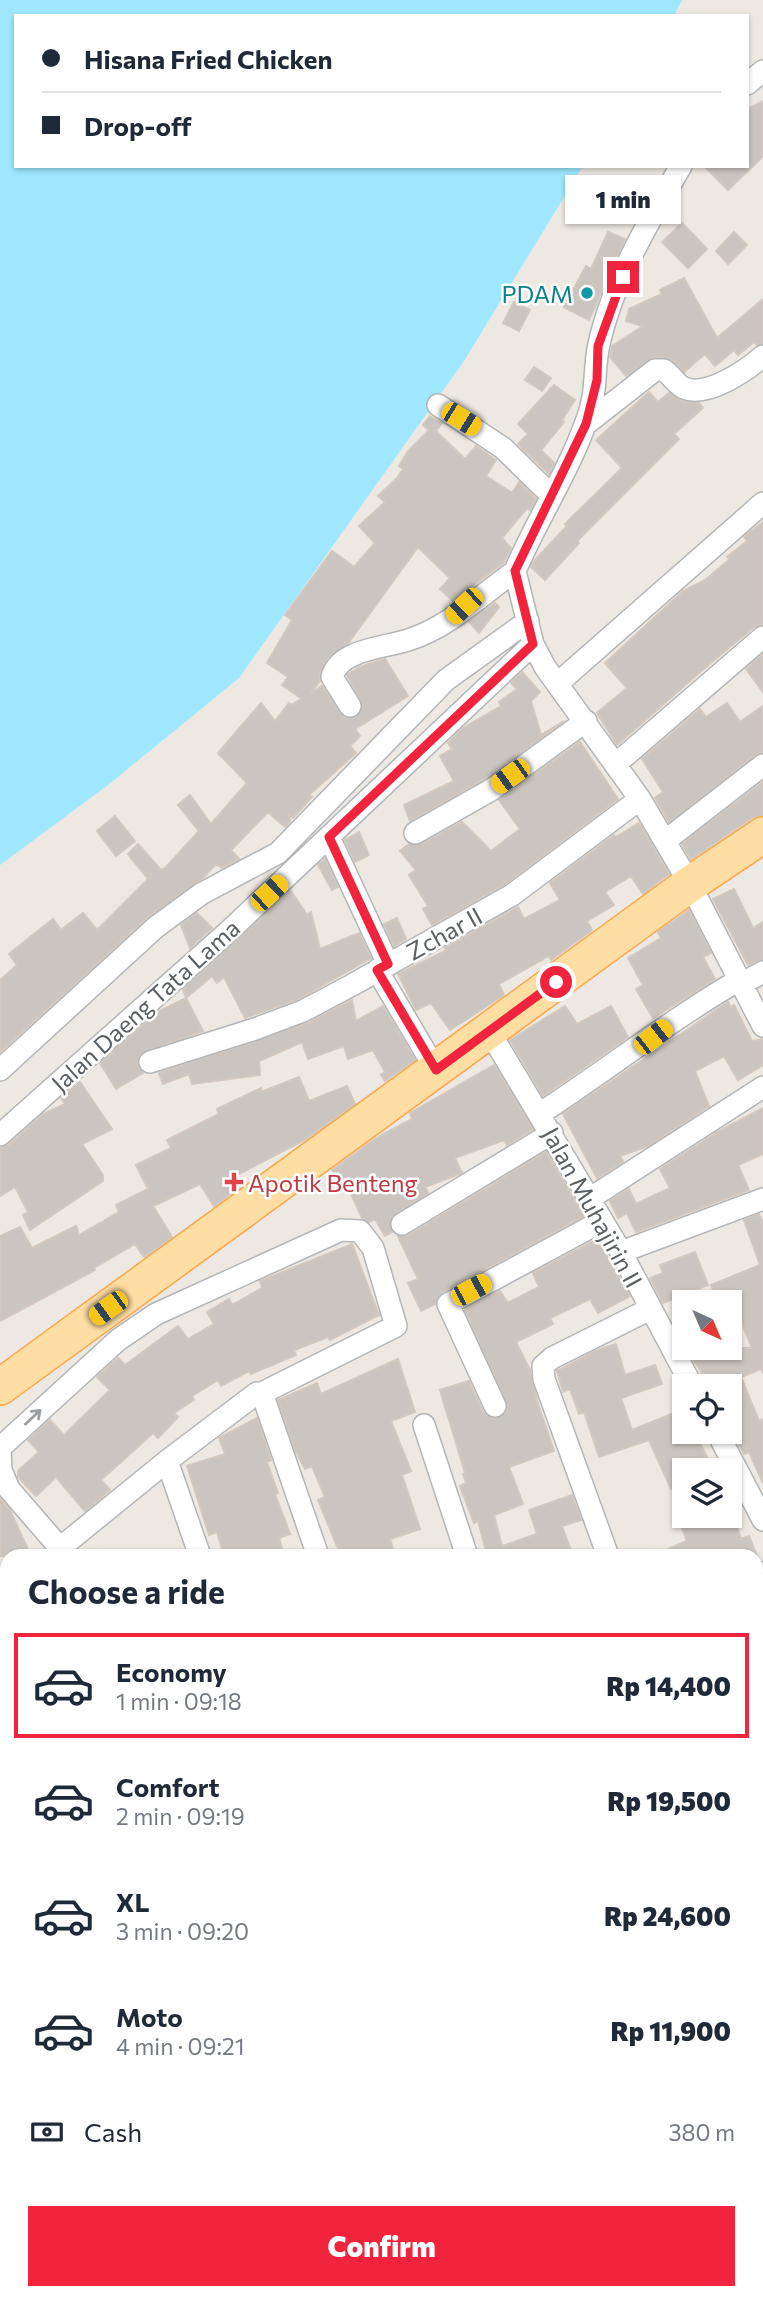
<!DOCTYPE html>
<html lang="en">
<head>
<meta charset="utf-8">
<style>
  :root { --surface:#fff; --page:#f2f2f3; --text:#1f2937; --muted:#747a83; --line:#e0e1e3; --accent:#f2233c }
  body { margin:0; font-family:Commissioner,sans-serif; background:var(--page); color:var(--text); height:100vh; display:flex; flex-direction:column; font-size:26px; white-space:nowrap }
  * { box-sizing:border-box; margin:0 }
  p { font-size:23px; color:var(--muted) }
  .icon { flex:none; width:38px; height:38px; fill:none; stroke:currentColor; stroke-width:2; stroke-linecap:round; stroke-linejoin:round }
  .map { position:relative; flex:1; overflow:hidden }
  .sheet { position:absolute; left:0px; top:1549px; width:763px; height:751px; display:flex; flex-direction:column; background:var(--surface); border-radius:21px 21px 0 0; box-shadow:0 2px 5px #0004 }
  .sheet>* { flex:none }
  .hud { position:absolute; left:14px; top:14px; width:735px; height:154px; border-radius:0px; box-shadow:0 2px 5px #0004; display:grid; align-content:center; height:154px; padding:0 28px; background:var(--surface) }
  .needle { width:46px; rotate:136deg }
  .fabs { position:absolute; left:672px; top:1290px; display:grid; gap:14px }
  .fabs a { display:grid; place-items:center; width:70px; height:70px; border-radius:0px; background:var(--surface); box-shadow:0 2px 5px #0004; font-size:35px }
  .end { position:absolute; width:32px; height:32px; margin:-16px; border:9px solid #f2233c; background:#fff; box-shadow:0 0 0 4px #fff }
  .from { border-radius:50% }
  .bubble { position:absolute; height:49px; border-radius:0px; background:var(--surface); box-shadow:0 2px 5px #0004; font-size:23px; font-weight:800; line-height:49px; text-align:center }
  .car { position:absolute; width:21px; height:42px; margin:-21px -10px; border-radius:9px; box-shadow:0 0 5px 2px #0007; background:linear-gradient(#f5c518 24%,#345 0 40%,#f5c518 0 76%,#345 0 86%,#f5c518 0) }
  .hud b { display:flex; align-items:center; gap:24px; height:66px; font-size:26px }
  .hud b+b { border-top:2px solid var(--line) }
  .hud i { width:18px; height:18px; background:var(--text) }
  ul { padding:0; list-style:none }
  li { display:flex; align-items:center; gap:21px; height:105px; margin:0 14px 10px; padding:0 14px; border:4px solid transparent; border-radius:0px }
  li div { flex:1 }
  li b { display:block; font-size:26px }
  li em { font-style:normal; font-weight:800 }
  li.selected { border-color:var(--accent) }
  li>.icon { width:63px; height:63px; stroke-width:1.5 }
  h2 { padding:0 28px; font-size:32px; line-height:84px }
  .pay { display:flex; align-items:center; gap:18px; height:77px; padding:0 28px; font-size:26px }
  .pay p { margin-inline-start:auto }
  .action { display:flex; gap:14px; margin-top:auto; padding:14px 28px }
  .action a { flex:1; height:80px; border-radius:0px; background:var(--accent); color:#fff; font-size:28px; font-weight:800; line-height:80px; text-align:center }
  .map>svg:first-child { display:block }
</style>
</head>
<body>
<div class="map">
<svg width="763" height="2299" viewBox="0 0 763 2299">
  <rect width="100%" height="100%" fill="#ede8e1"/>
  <path fill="#c4e7bb" d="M763,1852v110l-7,-13v-91z"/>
  <path fill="#9fe8ff" d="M0,0h682l-8,16h-658v150h567l-119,195 -225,317 -131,107 -108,80z"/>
  <path fill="#cac5c0" stroke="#d2c8bf" stroke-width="2" d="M763,101v55l-35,34 -24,-24h43v-57z
    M682,223l25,26 -19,19 -26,-26z
    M608,232l17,7 -36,81 -25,-13 22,-41 5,3z
    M734,232l13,13 -19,19 -12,-13z
    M684,278l33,60 46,-39v44l-6,2 -3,-3 -16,13 -4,-5 -19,16 -10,-12 -21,18 -13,-13 -17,-2 -28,19 -16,-19 2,-11 31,-20 -17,-5 3,-12 33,-15 -2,-4z
    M514,302l16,8 -11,21 -16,-8z
    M534,367l17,11 -9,13 -17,-11z
    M554,385l21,15 -13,20 2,2 -23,28 13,13 -5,11 -31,-30 10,-10 -10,-10z
    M649,392l9,10 11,-9 12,8 18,2 4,5 -29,26 5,5 -102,102 2,2 -34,37 -14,-13 2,-5 34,-36 -2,-2 57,-56 -26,-28z
    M430,416l12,7 -6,8 29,28 11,-13 20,14 -10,16 26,17 7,-11 17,17 -6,11 -3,-2 -25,30 9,10 -7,14 -51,39 -13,-12 10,-11 -32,-31 -69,95 -22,16 -7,14v9l-10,13 12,-8 21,31h13l7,-12 -16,-30 13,-8 25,-8 23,37 -53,33 5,7 -10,10 6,7 -47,42 3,2 -19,21 -4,-3 1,7 -5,5 -17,-15 -37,38 8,9 -17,9 -6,-4 -13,14 -55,39 -148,135v-72l17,-15 -8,-11 44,-35 8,11 22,-17 14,17 51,-51 -20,-25 10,-10 23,26 5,-3 33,-36 -21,-26 12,-10 21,29 36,-41 -29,-30 43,-50 14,18 14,-18 2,2 11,-6 -20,-14 6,-8 -21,-14 25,-43 -7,-5 47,-64 22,16 21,-24 -16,-17 26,-24 -7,-6 19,-18 6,-9 -4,-3 9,-15 21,-21 -6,-5z
    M763,522v102l-9,3 -47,39 -90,79 -20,-32 30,-25 -22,-25 78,-72 22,-11 25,-21 -3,-2 20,-16 -3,-4z
    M495,603l4,4 -20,26 -10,-11z
    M763,654v38l-17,-23z
    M522,672l18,20 -9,9 10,34 23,-14 -80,58 -74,42 -6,-16 50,-24 -14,-25 12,-7 -4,-6 15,-15 38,-22 -2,-4 18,-13 -6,-6z
    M727,703l13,19 23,-16v46l-8,3 -86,67 -14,-24 8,-6 -21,-33 58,-50 6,8z
    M580,742l38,57 -113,85 -73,41 -9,-16 5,-3 -19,-31 7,-5 -16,-19 9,-7h12l41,-22 29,29 29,-22 -21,-29z
    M763,782v33l-11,3 -61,41 -9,-15z
    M115,816l20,25 -19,15 -19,-25z
    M639,823l30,51 -26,20 -12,-18 -26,16 9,13 -27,16 5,9 -41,30 -2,-4 -50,28 5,11 -54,35 -19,-27 -15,7 -18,-36 49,-24 -2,-2 73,-41 6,12 36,-19 -10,-17 64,-48 2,2z
    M359,832l10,23 -14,7 -10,-22z
    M325,859l13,28 -6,3 -14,-25z
    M734,889l19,39 10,-6v37l-15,6 -35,-66z
    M291,891l16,24 4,-3 9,37 39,-16 12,25 -73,41 -53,19 -21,-41 -7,6 -5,-7 -26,22 -3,-9z
    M689,910l22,43 -8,4 12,22 -62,39 -17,-29 7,-4 -15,-27 33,-20 -3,-6z
    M197,913l15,15 -22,20 -9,-23z
    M397,918l9,21 -12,7 -10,-22z
    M186,998l17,33 -62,22 -4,12 6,8 -27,16 -16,-26 59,-52z
    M352,1000l4,21 27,-15 32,54 -30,21 -4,-6 4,-3 -12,-22 -25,9 -4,-13 -36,13 -6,-17 -43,19 1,14 -68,9 -3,-10 -26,10 -4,-11 149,-50z
    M728,1002l3,5 3,-2 18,36 11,-2v26l-25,15 -14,-24 -29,15 14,35 -61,40 -28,10 3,6 -26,16 -34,-64z
    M565,1006l12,18 34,-18 17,31 -85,59 -33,-56z
    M494,1065l39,64 -26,16 -3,-5 -49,18 7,15 -37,14 3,6 -37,24 1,15 -7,4 -10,-17 -6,3 -7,-4 -15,-33 -3,2 -12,-17 44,-32 36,-19 -2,-6z
    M299,1077l10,24 38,-15 8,18 -52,37 -68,35 6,10 -27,20 -14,-22 -47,22 19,31 -28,20 -9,-13 -41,24 1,2 -95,51v-85l20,-9 12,21 44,-22 3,9 40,-23 -3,-7 32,-16 -12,-24 35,-17 -4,-8 52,-26 -2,-5 44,-21v4z
    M80,1082l32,47 -30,15 21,31v6l-73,49 -7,-15 5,-3 -13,-25 -15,9v-48l9,-3 34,-31 22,-10 -4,-6z
    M763,1108v46l-25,11 11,25 -113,42 -9,-19 -9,5 -8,-17 19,-12 7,15 34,-16 -10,-19 59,-38z
    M546,1152l38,64 -142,76 -7,12 -14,7 -13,-28 10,-4 -20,-43 11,-1z
    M759,1214l4,9v150l-2,-4 -20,8 18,44 4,-2v64l-14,-31 -5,2 -14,-26v-42h-20l-24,-38h66l-22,-54 -13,5 -6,-14 49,-20 -16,-45z
    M597,1239l33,57 -32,17 -8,-14 -40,19 3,6 -37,18 14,28 8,34 16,47 -45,16 14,37 -29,11 8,31 35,-12 -8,-24 43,-15 9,25 -19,6 11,30h-92l-1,-3 6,-2 -8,-30 -4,2 -14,-37 6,-3 -3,-9 2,-1 -25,-83 29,-9 14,31 10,7 12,-5 3,-7 -43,-97 35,-19 8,12 31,-16 -6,-14z
    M352,1244l27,71 -49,25 -2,-3 -34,13 2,5 -45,19 -2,-3 -28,15 -3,-6 -26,16 2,4 -20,13 4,4 -20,21 -5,-5 -52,47 9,10 -25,21 -29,-34 -20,19 -18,-19v-6l21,-19 -11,-12 22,-20 14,15 46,-45 -13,-13 21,-19 7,7 53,-39 10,13 26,-15 -7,-12 22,-13 3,6 30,-17 -2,-7z
    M695,1252l13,33 -45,18 -13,-25 13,-5 -3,-8z
    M616,1344l9,31 30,-10 7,19 -41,14 11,32 52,-21v23h11l18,38h-29v14l-13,5 -22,-49 -50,17 -15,-45 -5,2 -9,-25 -7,3 -6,-21 40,-21z
    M398,1359l17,53 -24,9 20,50 -9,4 18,54 -30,10 5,17h-54l-23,-56 7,-3 -13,-31 -7,3 -10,-19 -17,-50 39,-17 4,11z
    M257,1418l14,42 -4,2 11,31 -3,1 15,40 -11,4 5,18h-60l-7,-24 -8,3 -22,-69 38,-12 -6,-16z
    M0,1499l10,11 21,46h-31z
    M677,1516h56l8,23 8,-3 8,20h-105l35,-15z"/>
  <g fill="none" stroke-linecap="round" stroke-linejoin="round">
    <g stroke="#b2b6b9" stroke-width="24">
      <path id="minor" d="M747,84l16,-13
        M681,166c-32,55 -68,115 -82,178 -6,27 -1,49 -13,78 -18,51 -50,99 -71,149l18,73 12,23 95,132 50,85 73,142
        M438,405l65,43 48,47
        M586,424l69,-54h9c7,5 13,15 20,18 23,10 63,-18 79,-32
        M557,684l206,-181
        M350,706l-18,-29c8,-29 55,-29 79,-38 38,-12 71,-45 104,-68
        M617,763l146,-126
        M415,833l76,-43 95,-69
        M329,837l59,127
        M665,841l98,-76
        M377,970l59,100
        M741,984l22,-12
        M489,1031l132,221 71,134
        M150,1062l105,-33 48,-18 49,-26 160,-90 128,-96
        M0,1070l156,-143 45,-33 77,-41 168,-173 82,-59
        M541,1113c66,-43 129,-93 198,-133
        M0,1135l229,-204 304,-287
        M589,1199l174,-112
        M402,1224l150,-91
        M621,1252l142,-53
        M495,1406l-47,-102 154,-83
        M424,1425l43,131
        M717,1432l46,88
        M167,1461l33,95
        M60,1548l-51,-59 -8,-19 -1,-22 118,-108 38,-26 185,-84 19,1 13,17 23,78 -136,68
        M65,1556l-5,-8 107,-87 90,-68 7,6 54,157
        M608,1556l-64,-177 -1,-13 9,-8 98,-49
        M756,1575l7,-2
        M0,1627l7,18
        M0,1680l7,-2
        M756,1717l7,-3
        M0,1788l7,-4
        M0,1896l7,19
        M756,1996l7,12
        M0,2042l7,-2
        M756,2179l7,12
        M0,2227l7,3
        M0,2249l7,-6
        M46,2292l4,7
        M137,2292l2,7
        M369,2292l3,7
        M589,2292l5,7
        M398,2299l14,-7
        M541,2299l9,-7"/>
    </g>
    <g stroke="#f8a74f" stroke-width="38">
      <path id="primary" d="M0,1387l690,-503 73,-49"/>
    </g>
    <use href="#minor" stroke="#fff" stroke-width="21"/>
    <use href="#primary" stroke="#ffdea4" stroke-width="35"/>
  </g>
  <defs><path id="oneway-shaft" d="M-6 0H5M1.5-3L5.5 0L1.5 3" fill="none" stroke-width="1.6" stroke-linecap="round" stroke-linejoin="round" transform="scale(1.75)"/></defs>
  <use stroke="#9b9fa1" href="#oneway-shaft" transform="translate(33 1417) rotate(-43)"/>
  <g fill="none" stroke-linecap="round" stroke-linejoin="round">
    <path stroke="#f2233c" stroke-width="9" d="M556,982l-120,88 -59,-100 11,-6 -59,-127 204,-193 -18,-73 71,-147 11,-44 1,-34 25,-69"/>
  </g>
  <circle fill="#0f9aa8" stroke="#fff" stroke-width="2.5" cx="587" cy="293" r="7"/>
  <path fill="#e0444e" stroke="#fff" stroke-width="2.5" d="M230.5 1171.5h7v7h7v7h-7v7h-7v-7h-7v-7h7z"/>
  <g text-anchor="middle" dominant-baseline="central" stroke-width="5" stroke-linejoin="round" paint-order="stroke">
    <g font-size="24" fill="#0d838f" stroke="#fff" text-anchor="end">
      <text x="573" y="293">PDAM</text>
    </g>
    <g font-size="24" fill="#595f63" stroke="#fff">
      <text transform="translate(444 933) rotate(-29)">Zchar II</text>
      <text transform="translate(145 1005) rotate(-42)">Jalan Daeng Tata Lama</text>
      <text transform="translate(593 1207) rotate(61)">Jalan Muhajirin II</text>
    </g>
    <g font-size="24" fill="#be3a42" stroke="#fff" text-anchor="start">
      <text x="248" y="1182">Apotik Benteng</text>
    </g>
  </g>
</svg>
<div class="fabs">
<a><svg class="needle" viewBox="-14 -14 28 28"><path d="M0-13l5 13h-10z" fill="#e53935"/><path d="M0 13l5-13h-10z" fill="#747a83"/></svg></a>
<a><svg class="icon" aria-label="locate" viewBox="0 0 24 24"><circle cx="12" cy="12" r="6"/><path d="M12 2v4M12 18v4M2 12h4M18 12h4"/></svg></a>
<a><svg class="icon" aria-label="layers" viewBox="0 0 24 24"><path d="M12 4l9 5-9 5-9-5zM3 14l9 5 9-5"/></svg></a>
</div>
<i class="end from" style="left:556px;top:982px"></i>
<i class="end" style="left:623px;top:277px"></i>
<div class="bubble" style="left:565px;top:175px;width:116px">1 min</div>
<i class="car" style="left:461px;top:419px;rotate:122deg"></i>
<i class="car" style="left:464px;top:606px;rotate:227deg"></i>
<i class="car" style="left:510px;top:776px;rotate:234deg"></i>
<i class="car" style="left:269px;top:893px;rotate:47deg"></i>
<i class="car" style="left:653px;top:1037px;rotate:52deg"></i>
<i class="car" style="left:471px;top:1290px;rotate:62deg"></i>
<i class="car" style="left:108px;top:1308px;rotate:234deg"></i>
<div class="hud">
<b><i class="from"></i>Hisana Fried Chicken</b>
<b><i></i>Drop-off</b>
</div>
<section class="sheet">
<h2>Choose a ride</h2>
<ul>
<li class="selected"><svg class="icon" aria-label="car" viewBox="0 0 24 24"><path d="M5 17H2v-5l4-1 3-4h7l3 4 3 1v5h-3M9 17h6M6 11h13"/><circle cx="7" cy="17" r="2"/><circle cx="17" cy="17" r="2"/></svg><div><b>Economy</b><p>1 min · 09:18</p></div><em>Rp 14,400</em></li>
<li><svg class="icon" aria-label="car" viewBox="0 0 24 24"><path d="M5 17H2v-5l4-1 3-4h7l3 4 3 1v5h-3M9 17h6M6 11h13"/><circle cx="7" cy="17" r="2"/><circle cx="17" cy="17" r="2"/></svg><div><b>Comfort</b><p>2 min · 09:19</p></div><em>Rp 19,500</em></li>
<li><svg class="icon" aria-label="car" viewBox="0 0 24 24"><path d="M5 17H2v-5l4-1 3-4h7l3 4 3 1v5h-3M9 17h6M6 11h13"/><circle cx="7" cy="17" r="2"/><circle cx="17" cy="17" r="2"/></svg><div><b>XL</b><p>3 min · 09:20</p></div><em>Rp 24,600</em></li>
<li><svg class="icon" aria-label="car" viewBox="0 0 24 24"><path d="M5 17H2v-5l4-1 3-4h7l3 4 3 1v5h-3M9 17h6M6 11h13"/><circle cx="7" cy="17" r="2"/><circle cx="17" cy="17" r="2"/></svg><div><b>Moto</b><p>4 min · 09:21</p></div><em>Rp 11,900</em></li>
</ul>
<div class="pay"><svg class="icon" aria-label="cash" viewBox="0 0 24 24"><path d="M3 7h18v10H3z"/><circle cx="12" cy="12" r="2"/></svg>Cash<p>380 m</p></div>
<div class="action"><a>Confirm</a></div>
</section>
</div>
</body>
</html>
